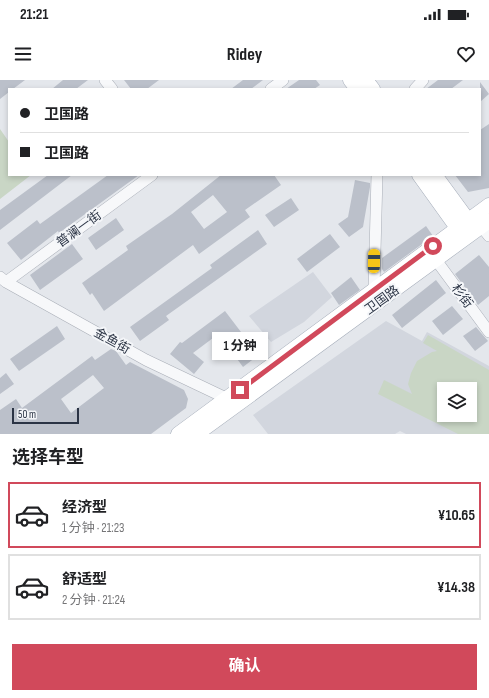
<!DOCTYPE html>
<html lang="zh">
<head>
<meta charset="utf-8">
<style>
  :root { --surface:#fff; --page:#f6f6f6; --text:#202124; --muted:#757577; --line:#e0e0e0; --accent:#d1495b }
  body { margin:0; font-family:"Sofia Sans Condensed","Noto Sans SC",sans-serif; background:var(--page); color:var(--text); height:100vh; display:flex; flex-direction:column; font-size:15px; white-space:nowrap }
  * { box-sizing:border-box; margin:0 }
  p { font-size:13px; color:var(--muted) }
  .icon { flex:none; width:22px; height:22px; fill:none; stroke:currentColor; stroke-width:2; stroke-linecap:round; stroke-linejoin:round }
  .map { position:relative; height:354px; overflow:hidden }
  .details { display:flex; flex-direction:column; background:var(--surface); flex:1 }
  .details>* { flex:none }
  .top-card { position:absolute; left:8px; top:8px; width:473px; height:88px; border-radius:0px; box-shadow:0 2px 6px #0003; display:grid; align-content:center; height:88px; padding:0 12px; background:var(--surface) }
  .tools { position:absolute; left:437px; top:302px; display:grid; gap:8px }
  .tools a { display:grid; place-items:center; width:40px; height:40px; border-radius:0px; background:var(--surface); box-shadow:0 2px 6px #0003; font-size:20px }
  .scale { position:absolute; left:12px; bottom:10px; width:67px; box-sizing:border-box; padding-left:4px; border:2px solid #2b3445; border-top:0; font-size:11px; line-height:14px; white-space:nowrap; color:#2b3445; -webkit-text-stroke:3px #f4f6f9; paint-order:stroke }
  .end { position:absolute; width:18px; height:18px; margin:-9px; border:5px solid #d1495b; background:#fff; box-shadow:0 0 0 2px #fff }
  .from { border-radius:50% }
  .bubble { position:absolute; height:28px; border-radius:0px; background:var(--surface); box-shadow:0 2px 6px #0003; font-size:13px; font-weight:700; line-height:28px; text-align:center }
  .car { position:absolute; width:12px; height:24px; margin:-12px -6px; border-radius:5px; box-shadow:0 0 3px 1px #0007; background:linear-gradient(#f5c518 24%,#345 0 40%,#f5c518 0 76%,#345 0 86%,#f5c518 0) }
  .top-card b { display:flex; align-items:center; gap:14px; height:38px; font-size:15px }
  .top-card b+b { border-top:1px solid var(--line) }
  .top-card i { width:10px; height:10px; background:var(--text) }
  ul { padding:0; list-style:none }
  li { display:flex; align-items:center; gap:12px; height:66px; margin:0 8px 6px; padding:0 4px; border:2px solid var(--line); border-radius:0px }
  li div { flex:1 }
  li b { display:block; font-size:15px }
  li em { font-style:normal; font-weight:700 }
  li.current { border-color:var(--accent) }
  li>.icon { width:36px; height:36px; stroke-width:1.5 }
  h2 { padding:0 12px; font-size:18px; line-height:48px }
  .cta { display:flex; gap:8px; margin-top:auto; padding:8px 12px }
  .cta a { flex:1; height:46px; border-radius:0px; background:var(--accent); color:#fff; font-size:16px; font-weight:700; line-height:46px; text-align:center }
  .status { display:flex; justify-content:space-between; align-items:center; height:28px; padding:0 20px; background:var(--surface); direction:ltr }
  .status svg { height:11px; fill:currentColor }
  header { display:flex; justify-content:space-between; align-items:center; height:52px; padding:0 12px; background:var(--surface); font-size:18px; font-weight:700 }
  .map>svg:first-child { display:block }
</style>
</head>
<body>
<div class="status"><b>21:21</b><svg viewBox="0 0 49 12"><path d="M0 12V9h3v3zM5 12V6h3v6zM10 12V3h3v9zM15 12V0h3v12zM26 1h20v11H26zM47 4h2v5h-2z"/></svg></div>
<header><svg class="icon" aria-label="menu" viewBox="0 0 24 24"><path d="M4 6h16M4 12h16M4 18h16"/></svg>Ridey<svg class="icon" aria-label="heart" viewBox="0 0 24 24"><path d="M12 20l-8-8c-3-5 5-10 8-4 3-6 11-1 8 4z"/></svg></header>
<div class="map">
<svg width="489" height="354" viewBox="0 0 489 354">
  <rect width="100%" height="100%" fill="#e4e7ec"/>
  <path fill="#d2d6de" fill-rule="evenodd" d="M313,192l19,25 -28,25 -33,20 -22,-26z
    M386,241l36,20 5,-9 62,34v68h-83l-6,-3 -5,3h-127l-15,-19zM444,309h26v26h-26z"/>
  <path fill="#c9d6c5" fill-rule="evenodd" d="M0,49l9,13v33h22l-31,24z
    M428,255l61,35v64h-31l-80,-40 6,-14 28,14 -4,-10 3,-11 6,-12 15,-9 5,-1 -14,-8zM444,309h26v26h-26z"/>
  <path fill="#bbc0ca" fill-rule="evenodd" d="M0,0h25l-12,9h-4v3l-9,7z
    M63,0h25l-12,9h-24z
    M124,0h35l-12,9h-16z
    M243,0h20l-12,9h-20z
    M299,0h17l4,5 -6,4h-28z
    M438,0h25l-12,9h-25z
    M480,2l9,12 -9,8z
    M489,44v64l-21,4 -13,-17h25v-45z
    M48,95h24l-72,55v-20z
    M108,95h31l-80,58 -1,-2 -37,29 -14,-17 30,-23 3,4z
    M221,95h53l7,10 -36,25 5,7 -51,37 -6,-9 -89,66 -12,-18 -2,2 -8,-12 46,-33 -2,-4 46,-32zM213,115l14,17 -23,17 -13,-17z
    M355,100l15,3v4l-7,40 -14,10 -11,-13 10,-7z
    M291,118l8,12 -25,17 -9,-12z
    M116,138l8,12 -28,20 -8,-12z
    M426,146l7,10 -49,36 -2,-3v-11z
    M258,150l9,14 -101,72 3,4 -29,21 -10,-14 82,-59 -2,-3z
    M330,154l10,13 -33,25 -10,-13z
    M72,164l11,15 -43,31 -10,-15z
    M479,175l10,12v29l-11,9 -23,-31z
    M351,197l9,13 -21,15 -8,-12z
    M436,200l10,13 -44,35 -10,-13z
    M452,226l11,13 -20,16 -11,-14z
    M225,231l16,21 -3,2 18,23 -13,10 -14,-19 2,-2 -10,-14 -28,21 11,9 -10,12 -24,-20 10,-12 2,1z
    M57,246l8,13 -46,32 -9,-12z
    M476,247l12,14 -13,10 -12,-15z
    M111,269l5,2 10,14 4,-3 54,28 4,9 -2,9 -35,26h-151v-24l16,-11 6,9 70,-52 3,4zM93,295l11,13 -33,25 -10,-14z
    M6,293l8,11 -14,10v-16z"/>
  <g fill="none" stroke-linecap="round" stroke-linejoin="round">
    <g stroke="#a9aeb7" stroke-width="12">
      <path id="minor" d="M105,0l7,9
        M271,9l12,-9
        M415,9l8,-9
        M482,147l7,9
        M436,180l53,72
        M0,197l6,5 140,78 82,39
        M6,202l146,-107
        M374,210l3,-115"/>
    </g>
    <g stroke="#a3abb8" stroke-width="15">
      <path id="major" d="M350,0l7,9
        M366,0l7,9
        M419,95l38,53 7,4
        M435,95l33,45
        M178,354l311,-229
        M197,354l292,-213"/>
    </g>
    <use href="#minor" stroke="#f7f8fa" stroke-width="11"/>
    <use href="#major" stroke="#fff" stroke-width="14"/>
  </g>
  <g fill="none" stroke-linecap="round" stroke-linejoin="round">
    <path stroke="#d1495b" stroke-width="5" d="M240,310l193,-144"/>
  </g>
  <g text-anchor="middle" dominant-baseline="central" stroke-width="4" stroke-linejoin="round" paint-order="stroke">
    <g font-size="13" fill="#2b3445" stroke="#f4f6f9">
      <text transform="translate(79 149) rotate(-36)">普澜一街</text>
      <text transform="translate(462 216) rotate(53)">杉街</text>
      <text transform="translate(382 220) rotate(-36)">卫国路</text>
      <text transform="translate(112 261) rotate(29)">金鱼街</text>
    </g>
  </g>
</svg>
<div class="tools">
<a><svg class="icon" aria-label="layers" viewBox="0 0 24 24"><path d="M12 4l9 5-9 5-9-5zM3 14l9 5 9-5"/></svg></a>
</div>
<div class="scale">50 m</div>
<i class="end from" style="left:433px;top:166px"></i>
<i class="end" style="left:240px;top:310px"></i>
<div class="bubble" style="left:212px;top:252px;width:56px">1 分钟</div>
<i class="car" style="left:374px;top:181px;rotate:1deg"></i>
<div class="top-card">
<b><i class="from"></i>卫国路</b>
<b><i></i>卫国路</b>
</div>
</div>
<section class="details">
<h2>选择车型</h2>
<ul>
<li class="current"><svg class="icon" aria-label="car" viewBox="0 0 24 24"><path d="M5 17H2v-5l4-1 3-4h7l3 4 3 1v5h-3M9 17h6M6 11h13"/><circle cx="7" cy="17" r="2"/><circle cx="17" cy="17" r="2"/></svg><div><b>经济型</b><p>1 分钟 · 21:23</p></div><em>¥10.65</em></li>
<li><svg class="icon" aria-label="car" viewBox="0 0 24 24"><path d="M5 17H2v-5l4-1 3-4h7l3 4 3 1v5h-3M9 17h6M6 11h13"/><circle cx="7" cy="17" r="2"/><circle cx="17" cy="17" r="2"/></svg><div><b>舒适型</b><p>2 分钟 · 21:24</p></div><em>¥14.38</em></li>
</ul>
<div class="cta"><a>确认</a></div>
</section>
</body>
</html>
